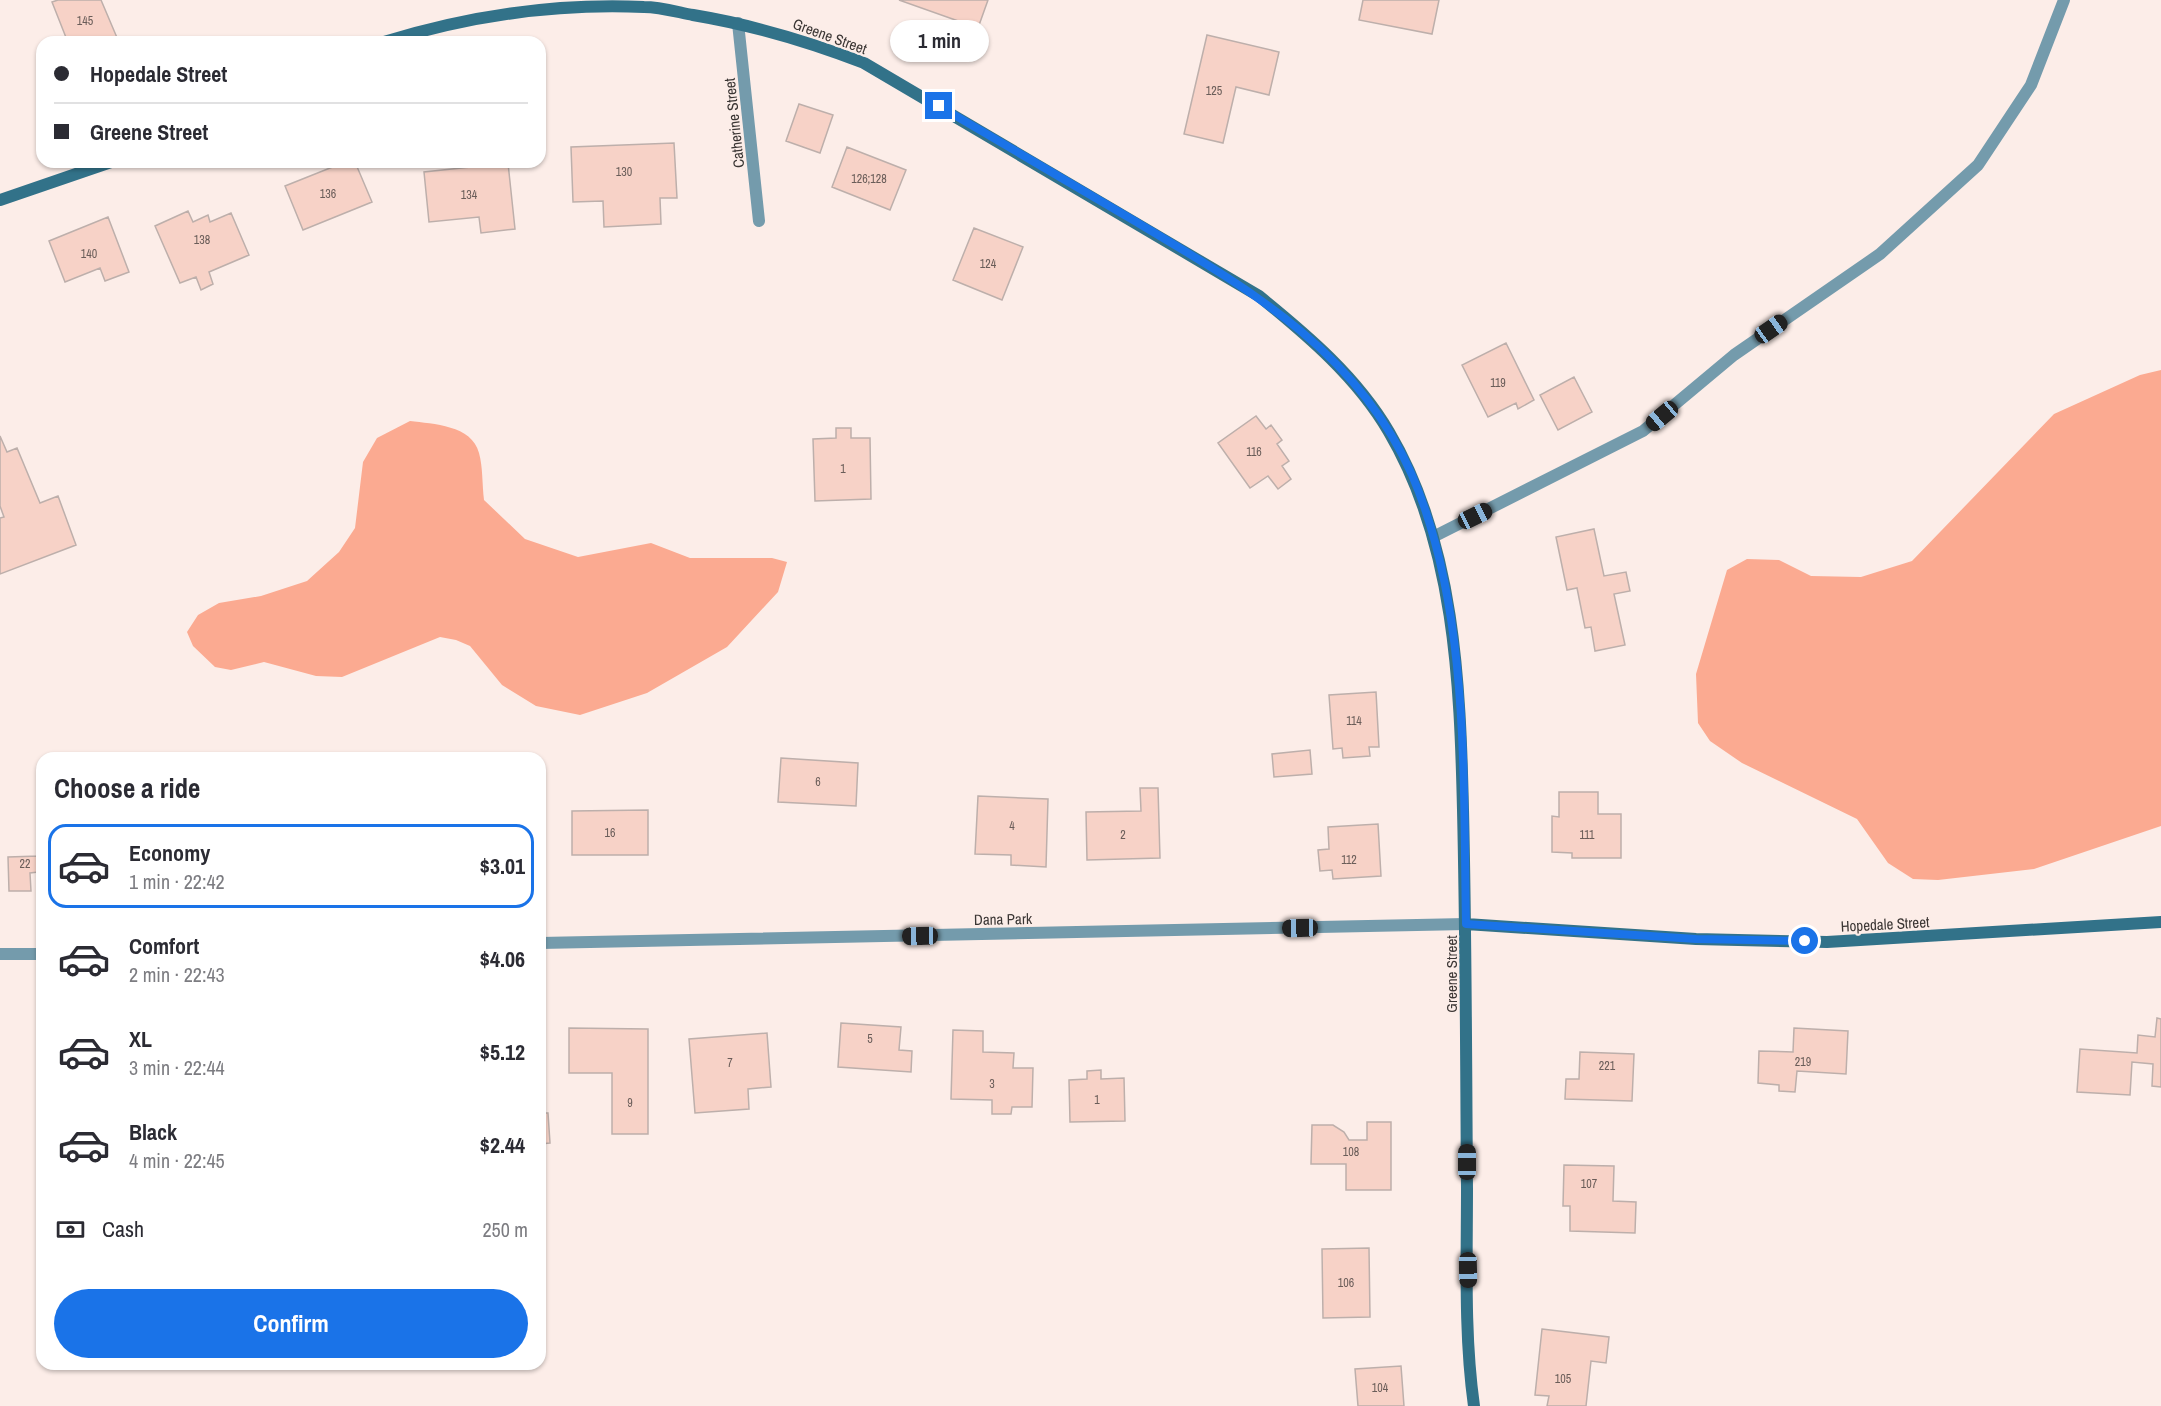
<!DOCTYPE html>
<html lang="en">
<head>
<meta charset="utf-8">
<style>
  :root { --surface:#fff; --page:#f7f7f7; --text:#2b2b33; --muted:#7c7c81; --line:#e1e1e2; --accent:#1a73e8 }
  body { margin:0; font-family:"Archivo Narrow",sans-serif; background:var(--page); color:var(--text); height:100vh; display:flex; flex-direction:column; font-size:22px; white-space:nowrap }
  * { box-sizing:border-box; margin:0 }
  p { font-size:20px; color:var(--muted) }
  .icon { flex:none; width:33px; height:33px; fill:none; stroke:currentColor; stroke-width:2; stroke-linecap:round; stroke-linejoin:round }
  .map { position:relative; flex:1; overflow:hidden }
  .details { position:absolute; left:36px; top:752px; width:510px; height:618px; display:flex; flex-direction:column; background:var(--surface); border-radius:18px; box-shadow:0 2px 4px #0004 }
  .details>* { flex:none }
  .hud { position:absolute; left:36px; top:36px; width:510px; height:132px; border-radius:18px; box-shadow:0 2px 4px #0004; display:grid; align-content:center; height:132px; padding:0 18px; background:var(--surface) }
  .end { position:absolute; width:27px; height:27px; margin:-14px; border:8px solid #1a73e8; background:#fff; box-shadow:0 0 0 3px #fff }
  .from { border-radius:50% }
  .bubble { position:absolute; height:42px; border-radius:21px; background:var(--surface); box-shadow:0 2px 4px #0004; font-size:20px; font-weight:700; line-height:42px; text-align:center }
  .car { position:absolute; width:18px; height:36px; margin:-18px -9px; border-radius:8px; box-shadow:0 0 4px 2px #0007; background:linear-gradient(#222 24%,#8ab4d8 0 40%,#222 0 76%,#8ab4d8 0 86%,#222 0) }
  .hud b { display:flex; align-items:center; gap:21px; height:57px; font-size:22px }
  .hud b+b { border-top:2px solid var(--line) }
  .hud i { width:15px; height:15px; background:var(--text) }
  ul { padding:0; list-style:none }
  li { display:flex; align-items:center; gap:18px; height:84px; margin:0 12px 9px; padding:0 6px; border:3px solid transparent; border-radius:18px }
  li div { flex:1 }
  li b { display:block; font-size:22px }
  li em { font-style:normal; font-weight:700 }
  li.selected { border-color:var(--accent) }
  li>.icon { width:54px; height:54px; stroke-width:1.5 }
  h2 { padding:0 18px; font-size:27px; line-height:72px }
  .pay { display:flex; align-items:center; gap:15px; height:66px; padding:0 18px; font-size:22px }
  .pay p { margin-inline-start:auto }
  .button { display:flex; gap:12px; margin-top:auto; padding:12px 18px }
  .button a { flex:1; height:69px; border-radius:36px; background:var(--accent); color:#fff; font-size:24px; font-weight:700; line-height:69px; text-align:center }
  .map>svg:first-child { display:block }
</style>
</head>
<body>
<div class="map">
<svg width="2161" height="1406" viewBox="0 0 2161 1406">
  <rect width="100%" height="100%" fill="#fcede8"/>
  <path fill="#fbaa91" d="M2161,370v456l-127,43 -96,11 -25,-1 -25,-16 -31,-44 -115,-56 -32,-22 -12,-18 -2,-49 31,-104 20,-11 32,1 32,16 50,1 51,-16 142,-147 86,-39z
    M410,421c23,3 62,4 69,32 4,14 3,32 5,47l41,39 53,18 73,-14 39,15h82l15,4 -9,30 -51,55 -80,46 -67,22 -44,-9 -34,-21 -32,-39 -14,-6 -16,-3 -98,40 -26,-1 -52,-14 -33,8 -16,-3 -22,-21 -6,-14 11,-17 21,-12 42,-7 46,-15 32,-29 16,-24 8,-66 14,-24z"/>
  <path fill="#f7d2c7" stroke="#bdafab" stroke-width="1.5" d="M58,0h43l17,40 -57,2 6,-2 -15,-38z
    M899,0h89l-10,28z
    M1363,0h76l-7,34 -73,-14z
    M1207,35l72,17 -10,43 -33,-8 -13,56 -39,-9z
    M799,104l34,11 -13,38 -34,-12z
    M674,143l3,55h-17l1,26 -57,3 -1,-26 -30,1 -2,-55z
    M847,147l59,23 -16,40 -58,-23z
    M345,162h10l17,40 -69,28 -18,-44z
    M508,163l7,66 -34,4 -2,-16 -50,5 -5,-50z
    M188,211l5,11 15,-7 2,7 21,-9 18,42 -40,17 4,12 -12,6 -5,-13 -16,6 -25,-57z
    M108,217l21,55 -24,9 -5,-13 -35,14 -16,-41z
    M974,228l49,19 -21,53 -49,-20z
    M1506,343l28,57 -16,9 -2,-6 -28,14 -26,-52z
    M1574,377l18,35 -34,18 -18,-35z
    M1256,416l10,13 5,-4 11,15 -5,4 12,17 -7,5 9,13 -13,10 -10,-13 -18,12 -32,-45z
    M836,428h15v10h19l1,61 -56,2 -2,-62 23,-1z
    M0,436l7,16 10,-4 23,55 18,-7 18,49 -76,29v-56l4,-1 -4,-11z
    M1594,529l10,47 22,-4 4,19 -16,3 11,51 -30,6 -4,-24 -6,1 -8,-40 -10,2 -11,-53z
    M1376,692l3,55h-10l1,9 -27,2 -1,-10 -9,1 -4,-54z
    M1310,750l2,24 -38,3 -2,-23z
    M781,758l77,5 -2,43 -78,-4z
    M1140,788h18l2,70 -73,2 -1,-48 55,-1z
    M1559,792h39v22h23v44h-49v-5l-20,-1v-36l7,1z
    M978,796l70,3 -2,68 -35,-2v-10l-36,-1z
    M648,810v45h-76v-44z
    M1378,824l3,52 -48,3 -1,-9 -12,1 -2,-21 11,-1 -1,-22z
    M39,843h3v46h-4v-17l-8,1 1,18h-22l-1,-34 31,-1z
    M2157,1018l4,1v68l-9,-1 1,-22 -21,-2 -2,33 -53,-3 3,-43 57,4 1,-18 17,2z
    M841,1023l60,4 -2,23 13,1 -1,21 -73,-5z
    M569,1028l79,1v105h-36v-61h-43z
    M1794,1028l54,3 -2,43 -49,-3 -2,21 -16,-1v-6l-21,-2 1,-32 34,1z
    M953,1030l30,1v21l31,1 -1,15h20l-1,39h-20l-1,7h-19v-14l-41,-1z
    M767,1033l4,54 -23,2 1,20 -54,4 -6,-74z
    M1580,1052l54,2 -2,47 -67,-2 1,-20h13z
    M1101,1070v9l23,-1 1,43 -55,1 -1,-42 18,-1v-8z
    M540,1113h8l2,30 -10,1z
    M1367,1122h24v68h-45v-26h-35l1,-39h21l11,7 5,8h18z
    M1564,1165l50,1 -1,35 23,1 -1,31 -65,-2v-25h-7z
    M1369,1248l1,69 -47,1 -1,-69z
    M1542,1329l67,8 -3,26 -15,-2 -5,45h-39l2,-10 -14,-1z
    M1401,1366l3,40h-46l-3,-37z"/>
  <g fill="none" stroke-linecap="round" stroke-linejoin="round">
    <path stroke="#749bac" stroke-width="12" d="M1433,537l210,-106 91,-76 146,-101 98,-89 53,-80 33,-85"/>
    <path stroke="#749bac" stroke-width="12" d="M738,23l21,198
      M540,943l926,-19
      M0,954h42"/>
    <path stroke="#327289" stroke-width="12" d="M384,42c84,-26 171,-39 260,-35 16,0 33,5 49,8 60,10 114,26 171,48l395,233c48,39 98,81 130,136 66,112 71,251 74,378 3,126 3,252 4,378 0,72 -3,147 7,218
      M0,200l111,-38
      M1466,924l230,15 131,3 334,-20"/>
  </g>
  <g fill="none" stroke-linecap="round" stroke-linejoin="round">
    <path stroke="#1a73e8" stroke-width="8" d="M939,106c65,38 130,76 194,114 112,67 224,129 279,255 58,135 51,305 54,449l230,15 109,2"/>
  </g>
  <g text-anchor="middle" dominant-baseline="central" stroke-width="4.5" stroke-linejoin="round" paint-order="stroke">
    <g font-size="12" fill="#6a5d59">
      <text x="85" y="21">145</text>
      <text x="1214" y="91">125</text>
      <text x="624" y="172">130</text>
      <text x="869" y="179">126;128</text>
      <text x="328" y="194">136</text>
      <text x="469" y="195">134</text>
      <text x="202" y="240">138</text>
      <text x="89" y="254">140</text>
      <text x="988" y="264">124</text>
      <text x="1498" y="383">119</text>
      <text x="1254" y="452">116</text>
      <text x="843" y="469">1</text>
      <text x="1354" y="721">114</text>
      <text x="818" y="782">6</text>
      <text x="1012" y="826">4</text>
      <text x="610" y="833">16</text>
      <text x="1123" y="835">2</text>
      <text x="1587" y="835">111</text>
      <text x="1349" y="860">112</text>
      <text x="25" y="864">22</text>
      <text x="870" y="1039">5</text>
      <text x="1803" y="1062">219</text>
      <text x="730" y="1063">7</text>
      <text x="1607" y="1066">221</text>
      <text x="992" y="1084">3</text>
      <text x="1097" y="1100">1</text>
      <text x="630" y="1103">9</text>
      <text x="1351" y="1152">108</text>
      <text x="1589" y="1184">107</text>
      <text x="1346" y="1283">106</text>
      <text x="1563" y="1379">105</text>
      <text x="1380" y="1388">104</text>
    </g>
    <g font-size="15" fill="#3b3634" stroke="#fcede8">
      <text transform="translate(830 36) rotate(20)">Greene Street</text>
      <text transform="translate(734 123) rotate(-96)">Catherine Street</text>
      <text transform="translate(1003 919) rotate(-1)">Dana Park</text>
      <text transform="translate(1885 924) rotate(-3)">Hopedale Street</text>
      <text transform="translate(1451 974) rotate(-90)">Greene Street</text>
    </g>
  </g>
</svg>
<i class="end from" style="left:1805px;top:941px"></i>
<i class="end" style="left:939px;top:106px"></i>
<div class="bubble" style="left:890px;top:20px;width:99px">1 min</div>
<i class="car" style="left:1771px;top:329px;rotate:55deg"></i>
<i class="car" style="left:1662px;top:416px;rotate:230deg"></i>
<i class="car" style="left:1475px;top:516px;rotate:64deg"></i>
<i class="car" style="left:1300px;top:928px;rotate:269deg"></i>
<i class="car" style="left:920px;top:936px;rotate:269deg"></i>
<i class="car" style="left:1467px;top:1162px;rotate:0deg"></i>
<i class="car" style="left:1468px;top:1270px;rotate:179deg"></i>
<div class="hud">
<b><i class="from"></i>Hopedale Street</b>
<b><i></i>Greene Street</b>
</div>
<section class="details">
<h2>Choose a ride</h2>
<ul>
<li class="selected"><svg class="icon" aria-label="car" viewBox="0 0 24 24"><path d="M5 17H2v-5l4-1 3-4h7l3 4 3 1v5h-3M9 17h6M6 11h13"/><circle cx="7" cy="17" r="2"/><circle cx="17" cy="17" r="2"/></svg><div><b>Economy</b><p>1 min · 22:42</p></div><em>$3.01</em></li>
<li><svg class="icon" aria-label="car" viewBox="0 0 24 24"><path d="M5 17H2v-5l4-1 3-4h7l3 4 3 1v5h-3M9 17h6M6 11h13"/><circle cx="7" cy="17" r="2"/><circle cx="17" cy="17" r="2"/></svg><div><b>Comfort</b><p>2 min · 22:43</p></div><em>$4.06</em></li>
<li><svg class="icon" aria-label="car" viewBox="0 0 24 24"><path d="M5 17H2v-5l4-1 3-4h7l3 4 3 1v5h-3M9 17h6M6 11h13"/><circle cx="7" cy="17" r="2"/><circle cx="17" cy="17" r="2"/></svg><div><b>XL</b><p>3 min · 22:44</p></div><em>$5.12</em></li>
<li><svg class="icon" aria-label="car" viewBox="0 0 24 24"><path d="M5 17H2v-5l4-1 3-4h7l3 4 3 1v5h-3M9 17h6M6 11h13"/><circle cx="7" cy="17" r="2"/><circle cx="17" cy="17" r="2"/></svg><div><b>Black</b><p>4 min · 22:45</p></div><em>$2.44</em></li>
</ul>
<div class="pay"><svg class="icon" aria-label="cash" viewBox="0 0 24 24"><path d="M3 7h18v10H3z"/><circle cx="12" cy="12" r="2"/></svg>Cash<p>250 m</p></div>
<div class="button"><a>Confirm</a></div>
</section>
</div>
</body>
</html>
